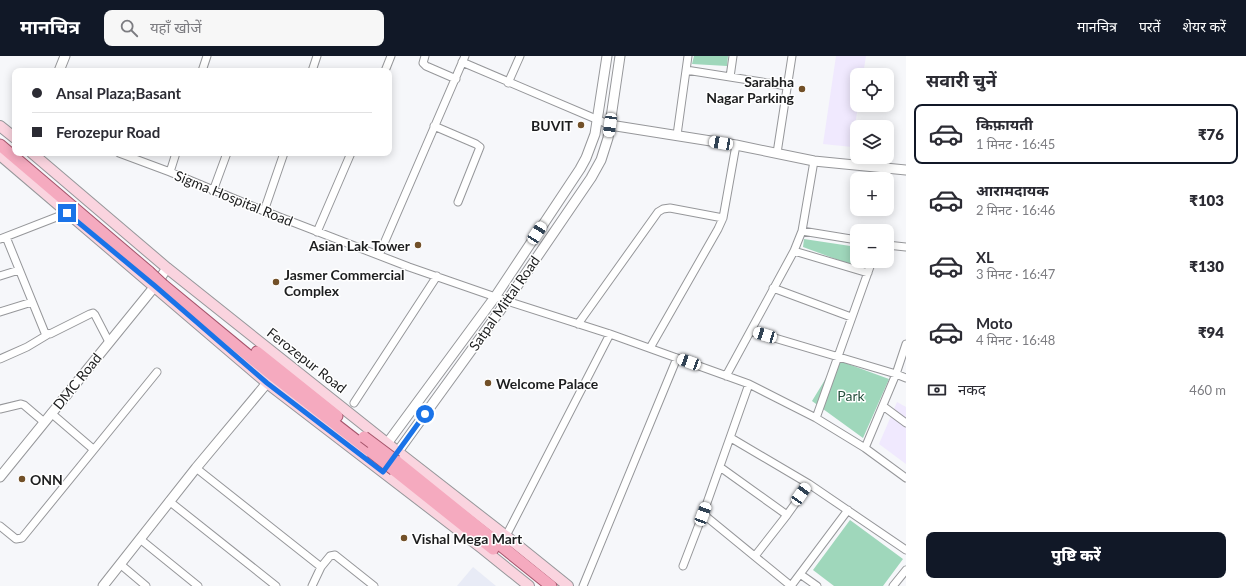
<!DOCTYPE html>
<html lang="hi">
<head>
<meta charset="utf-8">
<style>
  :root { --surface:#fff; --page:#f7f7f7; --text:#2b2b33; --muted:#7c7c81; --line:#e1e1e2; --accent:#111827 }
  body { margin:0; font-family:Lato,"Noto Sans Devanagari",sans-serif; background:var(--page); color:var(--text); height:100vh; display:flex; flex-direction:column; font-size:15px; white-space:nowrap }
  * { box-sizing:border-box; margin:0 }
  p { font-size:13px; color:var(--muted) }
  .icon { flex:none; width:22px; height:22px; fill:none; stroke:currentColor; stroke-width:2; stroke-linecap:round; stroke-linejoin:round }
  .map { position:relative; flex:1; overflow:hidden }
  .drawer { display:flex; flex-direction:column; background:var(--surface); width:340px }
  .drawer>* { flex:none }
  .hud { position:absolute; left:12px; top:12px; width:380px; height:88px; border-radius:8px; box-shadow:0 2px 10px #0003; display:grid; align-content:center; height:88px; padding:0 20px; background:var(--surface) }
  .fabs { position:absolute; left:850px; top:12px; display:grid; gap:8px }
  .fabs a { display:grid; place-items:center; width:44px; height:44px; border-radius:8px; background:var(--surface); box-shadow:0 2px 10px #0003; font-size:20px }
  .end { position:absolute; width:18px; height:18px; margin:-9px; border:5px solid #1a73e8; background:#fff; box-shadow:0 0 0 2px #fff }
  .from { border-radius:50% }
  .car { position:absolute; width:12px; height:24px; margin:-12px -6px; border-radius:5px; box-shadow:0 0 3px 1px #0007; background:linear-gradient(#fff 24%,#345 0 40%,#fff 0 76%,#345 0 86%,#fff 0) }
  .hud b { display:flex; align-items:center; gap:14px; height:38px; font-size:15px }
  .hud b+b { border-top:1px solid var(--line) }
  .hud i { width:10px; height:10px; background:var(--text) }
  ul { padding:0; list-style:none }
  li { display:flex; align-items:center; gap:12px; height:60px; margin:0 8px 6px; padding:0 12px; border:2px solid transparent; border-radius:8px }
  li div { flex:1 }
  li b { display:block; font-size:15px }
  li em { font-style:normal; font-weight:800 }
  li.active { border-color:var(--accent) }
  li>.icon { width:36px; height:36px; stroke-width:1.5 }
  h2 { padding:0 20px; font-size:18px; line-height:48px }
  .pay { display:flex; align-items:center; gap:10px; height:44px; padding:0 20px; font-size:15px }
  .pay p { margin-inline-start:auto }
  .button { display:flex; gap:8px; margin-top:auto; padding:8px 20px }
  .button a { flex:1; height:46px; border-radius:8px; background:var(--accent); color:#fff; font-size:16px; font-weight:800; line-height:46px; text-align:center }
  header { display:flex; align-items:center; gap:24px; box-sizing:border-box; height:56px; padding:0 20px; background:var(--accent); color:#fff }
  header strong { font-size:19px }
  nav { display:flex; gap:22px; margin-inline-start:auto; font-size:14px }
  .search { width:280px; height:36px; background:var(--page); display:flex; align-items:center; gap:10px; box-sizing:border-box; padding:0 14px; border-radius:8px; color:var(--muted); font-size:15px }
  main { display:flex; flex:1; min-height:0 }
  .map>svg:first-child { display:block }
</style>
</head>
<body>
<header>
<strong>मानचित्र</strong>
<div class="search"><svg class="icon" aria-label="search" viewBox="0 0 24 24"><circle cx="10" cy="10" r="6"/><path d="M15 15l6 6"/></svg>यहाँ खोजें</div>
<nav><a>मानचित्र</a><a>परतें</a><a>शेयर करें</a></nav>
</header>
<main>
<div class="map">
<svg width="906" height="530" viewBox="0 0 906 530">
  <rect width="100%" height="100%" fill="#f6f7fa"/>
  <path fill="#f0e9fe" d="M836,0h30l-3,19h-6v30h1l-6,42 -29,-3z
    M897,346l9,5v57l-27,-20z"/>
  <path fill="#e8ebf6" d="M473,511l23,19h-39z"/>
  <path fill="#9fd7bb" d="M694,0h34l-1,10 -35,-2z
    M804,183l53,8v14h4l-1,7 -57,-21z
    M837,304l52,19 -26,59 -51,-37z
    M850,464l53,39 -20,27h-49l-21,-16z"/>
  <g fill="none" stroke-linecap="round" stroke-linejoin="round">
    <g stroke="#96979a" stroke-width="9">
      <path id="minor" d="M425,0l-2,7 3,3 30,13
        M462,6l148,63
        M686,14l101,16
        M202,15l5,-15
        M312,15l5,-15
        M385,15l6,-15
        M730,21l3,-21
        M508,27l12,-27
        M434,70l42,18 4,3 -22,55
        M677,79l11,-79
        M119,97l51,19 94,39 145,56 98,34 103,33 139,50 67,34 49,30 41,30
        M777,97l15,-97
        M814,105l-12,70 55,9
        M170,116l6,-19
        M213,135l14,-38
        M264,155l20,-58
        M317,176l34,-79
        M6,181l39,96 5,1 40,-20 3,-1 2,2 14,27
        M0,183l67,-26
        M887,189l19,2
        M794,195l74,22
        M379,199l86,-199
        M0,220l19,-6
        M773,232l78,29
        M0,256l32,-10
        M578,268l80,-112 5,-3 7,-1 53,10
        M751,275l145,43 10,4
        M650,292l68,-119 5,-11 13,-73
        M0,303l27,-12 20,-12
        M726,320l68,-125 8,-20
        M354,347l83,-127
        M883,350l23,17
        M0,353l21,-5 3,1 20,17
        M51,357l42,36
        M816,362l56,-157
        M731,382l78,46 97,66
        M865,392l31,-74 10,-30
        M720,411l67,48
        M196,412l125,99 -9,19
        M169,445l107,85
        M703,458l88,72
        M0,470l16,13 6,-1 135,-166
        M506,480l104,-202
        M140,483l58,47
        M755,500l32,-41 22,-31
        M120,508l26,22
        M683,510l20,-52 46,-130
        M321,511l9,-11 5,-1 39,31
        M800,518l17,12
        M583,530l94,-228
        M791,530l57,-76
        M893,530l13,-16"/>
    </g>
    <g stroke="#96979a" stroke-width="11">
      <path id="tertiary" d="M59,15l6,-15
        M610,69l126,20 78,16 92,9
        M383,393l112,-152 85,-128 6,-11 9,-24 12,-78
        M394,401l113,-156 84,-123 10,-18 7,-22 12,-82
        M0,421l155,-191 12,-18
        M103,530l93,-118 71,-85"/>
    </g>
    <g stroke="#96979a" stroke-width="12">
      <path id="secondary" d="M0,70l15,12
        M32,97l135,115 231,184 108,84 62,50
        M0,99l267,228 216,166 46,37"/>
    </g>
    <g stroke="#a5546b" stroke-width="13">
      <path id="primary" d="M0,89l149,127
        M163,229l109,90 99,77
        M257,296l80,64
        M396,405l155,125
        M394,414l99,79"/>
    </g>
    <use href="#minor" stroke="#fff" stroke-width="7"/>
    <use href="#tertiary" stroke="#fff" stroke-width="9"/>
    <use href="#secondary" stroke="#fad4df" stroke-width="10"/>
    <use href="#primary" stroke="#f5aabf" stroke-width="11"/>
    <g stroke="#a5546b" stroke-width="13" stroke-linecap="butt">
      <path id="primary-bridge" d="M149,216l14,13
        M364,381l32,24
        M371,396l23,18"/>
    </g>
    <use href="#primary-bridge" stroke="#f5aabf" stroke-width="11"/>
  </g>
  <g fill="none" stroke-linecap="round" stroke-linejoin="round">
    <path stroke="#1a73e8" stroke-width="5" d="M67,157l88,73 112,97 116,89 42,-58"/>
  </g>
  <g fill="#725028" stroke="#fff" stroke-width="1.5">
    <circle cx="802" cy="33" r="4"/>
    <circle cx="581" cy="69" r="4"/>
    <circle cx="418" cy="189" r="4"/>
    <circle cx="276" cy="226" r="4"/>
    <circle cx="488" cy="327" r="4"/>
    <circle cx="22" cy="423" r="4"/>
    <circle cx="404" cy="482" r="4"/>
  </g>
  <g text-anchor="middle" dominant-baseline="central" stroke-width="3" stroke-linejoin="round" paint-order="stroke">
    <g font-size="14" font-weight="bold" fill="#1d1e1f" stroke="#fff" text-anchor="start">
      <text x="794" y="25" text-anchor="end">Sarabha<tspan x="794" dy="16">Nagar Parking</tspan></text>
      <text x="573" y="69" text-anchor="end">BUVIT</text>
      <text x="410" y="189" text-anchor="end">Asian Lak Tower</text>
      <text x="284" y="218">Jasmer Commercial<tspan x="284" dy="16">Complex</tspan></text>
      <text x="496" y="327">Welcome Palace</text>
      <text x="30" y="423">ONN</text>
      <text x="412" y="482">Vishal Mega Mart</text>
    </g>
    <g font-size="14" fill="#1d1e1f" stroke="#fff">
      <text transform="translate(234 142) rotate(22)">Sigma Hospital Road</text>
      <text transform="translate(504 247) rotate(-55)">Satpal Mittal Road</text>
      <text transform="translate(307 304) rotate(38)">Ferozepur Road</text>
      <text transform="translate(77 325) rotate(-51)">DMC Road</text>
    </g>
    <g font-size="14" fill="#26503d" stroke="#fff">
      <text x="851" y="339">Park</text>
    </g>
  </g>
</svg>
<div class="fabs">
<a><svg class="icon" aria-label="locate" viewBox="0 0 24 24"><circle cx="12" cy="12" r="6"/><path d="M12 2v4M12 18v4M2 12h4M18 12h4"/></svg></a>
<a><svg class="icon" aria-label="layers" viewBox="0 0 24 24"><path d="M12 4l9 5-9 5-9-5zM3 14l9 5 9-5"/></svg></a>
<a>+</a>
<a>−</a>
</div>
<i class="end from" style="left:425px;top:358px"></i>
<i class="end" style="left:67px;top:157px"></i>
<i class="car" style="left:610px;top:69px;rotate:188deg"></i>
<i class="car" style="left:721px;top:87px;rotate:280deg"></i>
<i class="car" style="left:537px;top:177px;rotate:33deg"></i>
<i class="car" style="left:765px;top:279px;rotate:287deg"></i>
<i class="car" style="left:689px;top:306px;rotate:290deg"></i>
<i class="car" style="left:801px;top:438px;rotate:35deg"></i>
<i class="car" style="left:703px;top:458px;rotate:20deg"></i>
<div class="hud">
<b><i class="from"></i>Ansal Plaza;Basant</b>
<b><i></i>Ferozepur Road</b>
</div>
</div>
<section class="drawer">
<h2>सवारी चुनें</h2>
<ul>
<li class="active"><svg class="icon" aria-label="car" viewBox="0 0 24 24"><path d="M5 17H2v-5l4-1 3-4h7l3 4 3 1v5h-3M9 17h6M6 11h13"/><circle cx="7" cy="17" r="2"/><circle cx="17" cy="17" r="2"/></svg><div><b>किफ़ायती</b><p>1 मिनट · 16:45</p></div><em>₹76</em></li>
<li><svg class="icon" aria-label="car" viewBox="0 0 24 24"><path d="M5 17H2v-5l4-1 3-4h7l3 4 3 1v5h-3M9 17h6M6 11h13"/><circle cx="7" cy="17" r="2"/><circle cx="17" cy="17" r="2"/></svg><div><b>आरामदायक</b><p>2 मिनट · 16:46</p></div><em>₹103</em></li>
<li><svg class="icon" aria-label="car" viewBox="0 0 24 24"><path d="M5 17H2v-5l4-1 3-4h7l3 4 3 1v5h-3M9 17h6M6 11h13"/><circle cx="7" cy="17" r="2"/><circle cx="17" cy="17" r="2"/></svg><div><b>XL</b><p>3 मिनट · 16:47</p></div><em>₹130</em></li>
<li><svg class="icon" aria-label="car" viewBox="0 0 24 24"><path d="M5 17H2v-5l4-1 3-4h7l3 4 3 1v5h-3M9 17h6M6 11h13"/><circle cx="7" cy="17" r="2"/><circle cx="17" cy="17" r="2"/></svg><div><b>Moto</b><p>4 मिनट · 16:48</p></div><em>₹94</em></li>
</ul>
<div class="pay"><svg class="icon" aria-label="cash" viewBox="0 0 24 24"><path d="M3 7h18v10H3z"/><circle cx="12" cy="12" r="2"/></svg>नकद<p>460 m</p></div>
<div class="button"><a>पुष्टि करें</a></div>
</section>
</main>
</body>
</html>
